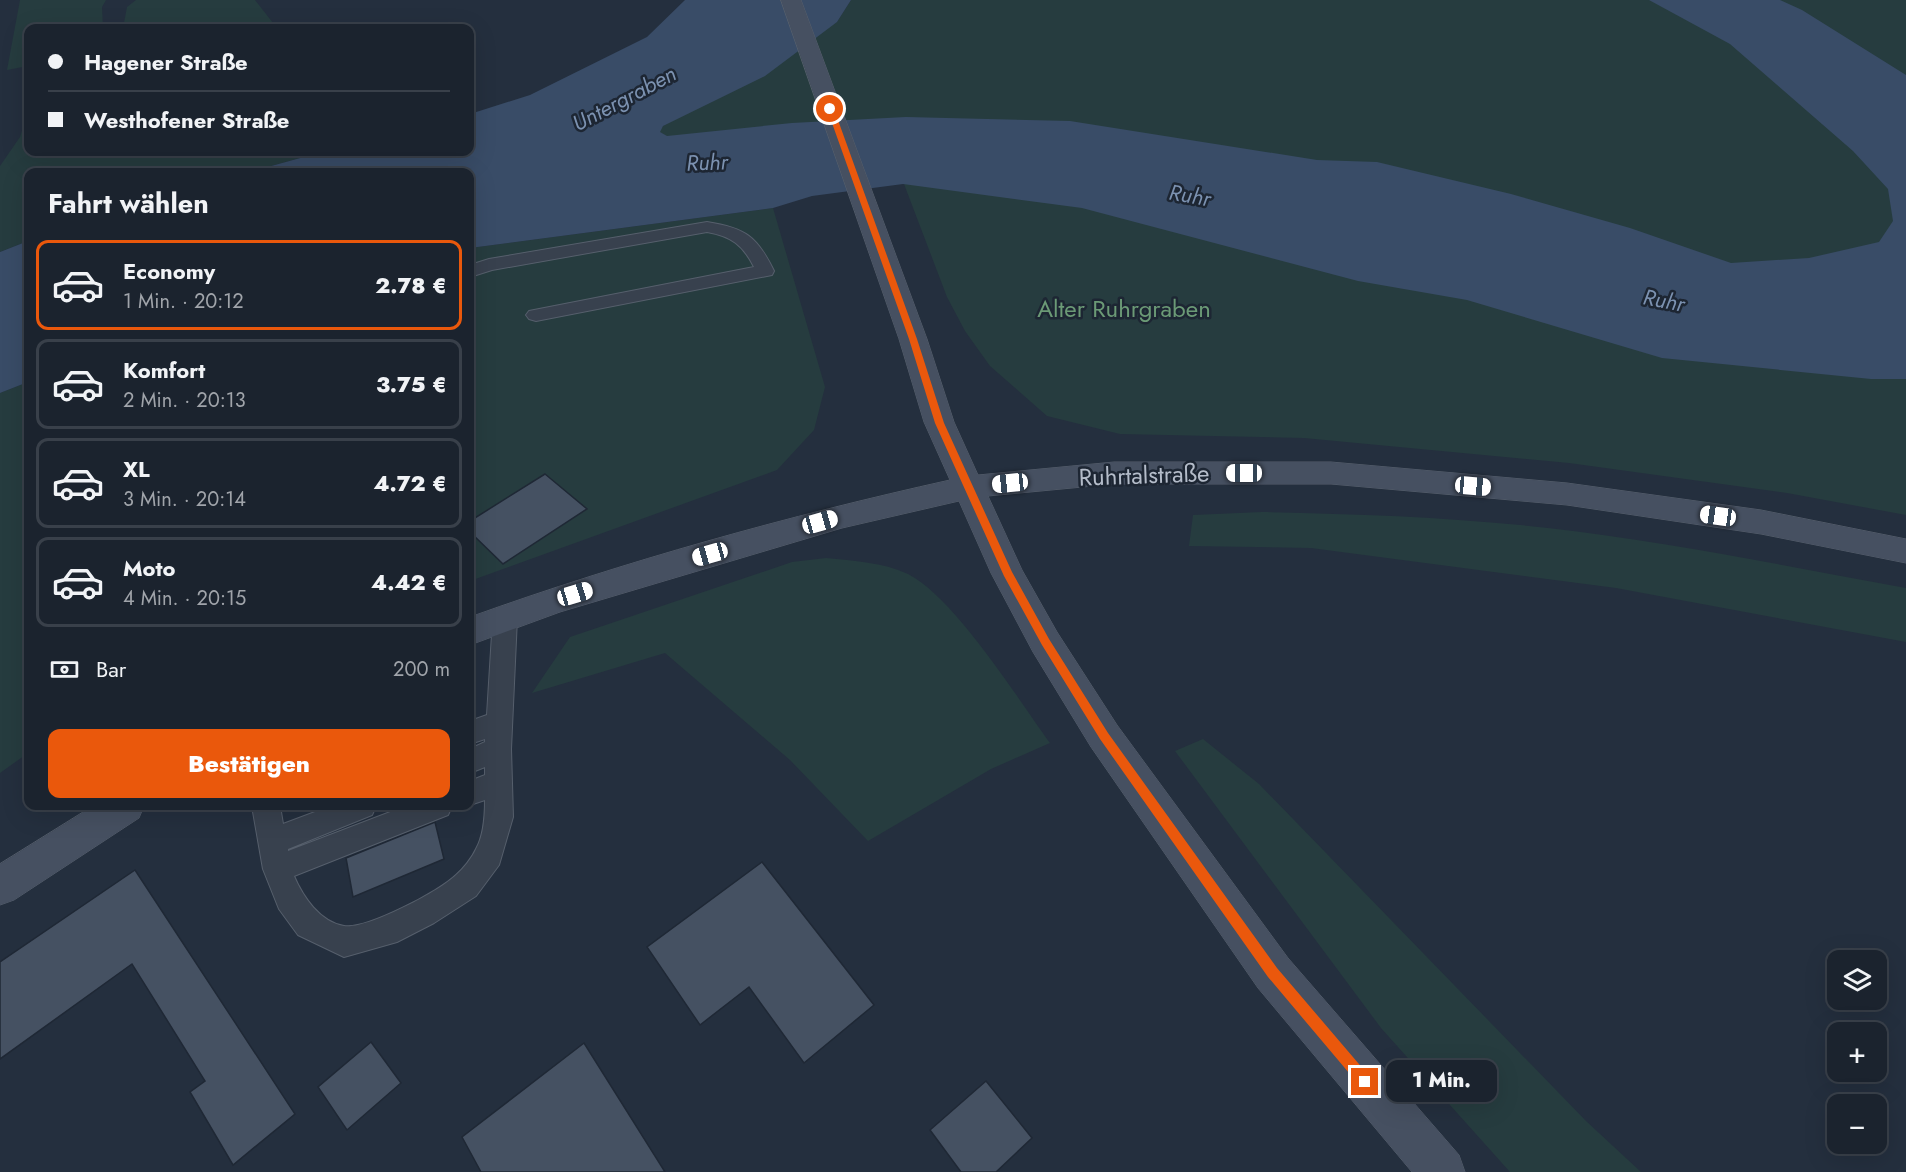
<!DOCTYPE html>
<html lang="de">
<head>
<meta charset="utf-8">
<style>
  :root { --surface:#1b232e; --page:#242b36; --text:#f1f3f6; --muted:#a0a4aa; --line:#39404a; --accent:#ea580c }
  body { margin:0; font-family:Jost,sans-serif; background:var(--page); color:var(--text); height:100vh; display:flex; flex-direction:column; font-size:22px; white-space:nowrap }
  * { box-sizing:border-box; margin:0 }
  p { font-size:20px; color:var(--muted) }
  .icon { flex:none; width:33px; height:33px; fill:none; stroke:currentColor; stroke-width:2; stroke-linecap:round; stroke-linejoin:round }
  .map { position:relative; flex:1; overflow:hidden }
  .panel { position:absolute; left:24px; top:168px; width:450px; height:642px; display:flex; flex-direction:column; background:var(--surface); border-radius:12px; box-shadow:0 6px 24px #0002,0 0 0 2px var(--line) }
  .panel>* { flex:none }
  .guide { position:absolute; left:24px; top:24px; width:450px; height:132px; border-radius:12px; box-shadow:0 6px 24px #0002,0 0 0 2px var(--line); display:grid; align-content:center; height:132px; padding:0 24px; background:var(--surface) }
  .buttons { position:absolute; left:1827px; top:950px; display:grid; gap:12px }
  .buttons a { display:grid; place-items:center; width:60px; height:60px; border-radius:12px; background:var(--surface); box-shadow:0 6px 24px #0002,0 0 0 2px var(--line); font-size:30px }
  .end { position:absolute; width:27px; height:27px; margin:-14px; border:8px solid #ea580c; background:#fff; box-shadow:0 0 0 3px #fff }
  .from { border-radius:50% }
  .bubble { position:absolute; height:42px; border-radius:12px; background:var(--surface); box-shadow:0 6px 24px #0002,0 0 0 2px var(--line); font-size:20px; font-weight:800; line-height:42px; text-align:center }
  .car { position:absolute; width:18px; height:36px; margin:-18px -9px; border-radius:8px; box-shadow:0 0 4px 2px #0007; background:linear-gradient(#fff 24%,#345 0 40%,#fff 0 76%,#345 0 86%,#fff 0) }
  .guide b { display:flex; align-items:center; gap:21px; height:57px; font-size:22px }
  .guide b+b { border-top:2px solid var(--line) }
  .guide i { width:15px; height:15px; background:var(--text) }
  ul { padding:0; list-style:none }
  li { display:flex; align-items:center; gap:18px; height:90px; margin:0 12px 9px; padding:0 12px; border:3px solid var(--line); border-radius:12px }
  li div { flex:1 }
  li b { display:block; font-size:22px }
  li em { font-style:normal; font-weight:800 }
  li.active { border-color:var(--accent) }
  li>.icon { width:54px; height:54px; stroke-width:1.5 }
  h2 { padding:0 24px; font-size:27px; line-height:72px }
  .pay { display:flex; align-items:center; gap:15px; height:66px; padding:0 24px; font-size:22px }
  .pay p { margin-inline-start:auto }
  .button { display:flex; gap:12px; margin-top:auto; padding:12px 24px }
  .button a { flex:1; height:69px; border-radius:12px; background:var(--accent); color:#fff; font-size:24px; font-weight:800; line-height:69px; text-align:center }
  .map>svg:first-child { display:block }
</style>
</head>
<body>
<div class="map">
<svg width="1906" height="1172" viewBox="0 0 1906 1172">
  <rect width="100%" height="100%" fill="#242f3e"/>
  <path fill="#263c3f" d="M20,0h86l-4,7 1,21h-75v38l-21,4z
    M136,0h119l22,28h-154l4,-21z
    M851,0h1055v515l-119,-22 -218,-30 -265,-25 -184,-4 -73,-18 -57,-50 -25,-35 -18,-34 -43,-113 -238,-48 -7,-4 4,-6 174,-104z
    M28,112v40h294l-73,20h-221v69l-28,11v-86l20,-29z
    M773,208l52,179 -11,43 -37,40 -307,111v-333z
    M28,382v371l-28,20v-380z
    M1262,512c95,2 191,5 286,16 120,14 239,38 358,60v54l-290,-54 -305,-40 -122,-2 4,-31z
    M826,558c28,3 56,4 82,16 46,23 110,125 142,169l-59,26 -123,72 -78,-81 -125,-107 -133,40 38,-56 222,-75z
    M1203,739l56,45 327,337 55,51h-131l-129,-144 -206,-277z"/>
  <path fill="#394c67" d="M685,0h166l-14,22 -72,54 -102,50 -3,6 7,4 125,-13 114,-6 164,4 247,39 60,2 134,32 119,34 101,35 78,-5 70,-16 14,-21 -5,-32 -35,-38 -123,-107 -81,-44h131l22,10 104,65v304h-35l-209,-21 -195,-58 -109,-19 -276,-73 -179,-24 -91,12 -39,12 -303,40v-76h-221l73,-20h148v-38l60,-19 117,-58z
    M28,241v141l-28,11v-141z"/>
  <path fill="#455162" stroke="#1f2835" stroke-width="1.5" d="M545,474l42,35 -84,55 -33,-32v-11z
    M435,822l9,37 -91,38 -7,-39z
    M762,862l112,143 -70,58 -55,-76 -49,38 -53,-78z
    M135,870l160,244 -62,51 -43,-73 15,-11 -73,-117 -132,95v-97z
    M371,1042l30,41 -54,47 -29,-43z
    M584,1043l81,129h-184l-19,-35z
    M986,1081l46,57 -36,34h-35l-31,-42z"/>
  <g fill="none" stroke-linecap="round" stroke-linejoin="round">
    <g stroke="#565f6c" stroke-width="2">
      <path id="lane" d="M707,222c38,6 50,14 67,49l-2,4 -236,46 -7,-2 -3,-4 3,-4 225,-44c-11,-22 -23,-31 -47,-35l-215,38 -22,7v-12l19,-6z
        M505,608l9,3 3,7 -6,131 2,68 -14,48 -23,31 -42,27 -37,19 -53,15 -46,-22 -19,-26 -16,-40 -11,-63h28l3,18 48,-18h45l-4,9 -84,34v2l118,-45h46l-4,9 -154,61c9,21 26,46 50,50 22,4 96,-35 112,-51 7,-6 16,-17 20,-26 8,-14 9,-33 9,-49l-15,5v-24l15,-6v-8l-15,6v-24l15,-7v-3l-15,5v-23l17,-6 6,-97 3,-7z"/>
    </g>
    <g stroke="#565f6c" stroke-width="1">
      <path id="secondary" d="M781,0h20l126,339 27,83 24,53 136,-13h217l236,21 194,27 145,29v24l-145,-29 -194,-29 -236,-21h-217l-126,12 34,74 35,62 60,93 171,233 171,197 6,17h-53l-154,-184 -167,-241 -58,-95 -42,-79 -32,-72 -117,27 -282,84 -90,33v-28c156,-56 318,-101 480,-137l-26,-58 -25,-83z
        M93,806h51l-5,12 -125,82 -14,5v-41z"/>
    </g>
    <use href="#lane" fill="#38414e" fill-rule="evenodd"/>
    <use href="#secondary" fill="#465061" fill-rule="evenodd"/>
  </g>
  <path fill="#ea580c" d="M830,107l4,2 83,230 27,84 68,149 37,67 59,94 169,235 93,109 2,5 -2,4 -5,2 -5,-2 -92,-109 -168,-238 -58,-94 -38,-69 -69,-153 -26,-84 -82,-230z"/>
  <g text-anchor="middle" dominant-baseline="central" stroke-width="5" stroke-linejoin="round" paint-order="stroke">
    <g font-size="22" font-style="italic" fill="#7c92b1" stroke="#1d2633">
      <text transform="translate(624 98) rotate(-28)">Untergraben</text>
      <text transform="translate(707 162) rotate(-2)">Ruhr</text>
      <text transform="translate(1190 195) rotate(10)">Ruhr</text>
      <text transform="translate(1664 300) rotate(11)">Ruhr</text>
    </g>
    <g font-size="24" fill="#6b9a76" stroke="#1d2633">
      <text x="1124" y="308">Alter Ruhrgraben</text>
    </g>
    <g font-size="24" fill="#b4bcc9" stroke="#1d2633">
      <text transform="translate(1144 475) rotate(-2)">Ruhrtalstraße</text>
    </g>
  </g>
</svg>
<div class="buttons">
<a><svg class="icon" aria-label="layers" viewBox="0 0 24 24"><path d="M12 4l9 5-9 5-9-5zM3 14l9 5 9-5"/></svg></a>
<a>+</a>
<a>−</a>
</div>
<i class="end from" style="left:830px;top:109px"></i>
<i class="end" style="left:1365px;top:1082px"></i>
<div class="bubble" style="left:1386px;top:1060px;width:111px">1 Min.</div>
<i class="car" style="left:1244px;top:473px;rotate:270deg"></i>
<i class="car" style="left:1010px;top:483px;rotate:264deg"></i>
<i class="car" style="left:1473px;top:486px;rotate:95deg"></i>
<i class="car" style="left:1718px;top:516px;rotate:278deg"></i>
<i class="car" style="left:820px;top:522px;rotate:74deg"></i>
<i class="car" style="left:710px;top:554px;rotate:254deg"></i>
<i class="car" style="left:575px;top:594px;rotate:73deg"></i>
<div class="guide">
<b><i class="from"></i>Hagener Straße</b>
<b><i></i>Westhofener Straße</b>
</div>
<section class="panel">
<h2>Fahrt wählen</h2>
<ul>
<li class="active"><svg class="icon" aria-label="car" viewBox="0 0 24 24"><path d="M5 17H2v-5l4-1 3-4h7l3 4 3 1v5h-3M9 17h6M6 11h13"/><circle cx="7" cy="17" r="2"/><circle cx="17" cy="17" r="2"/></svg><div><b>Economy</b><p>1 Min. · 20:12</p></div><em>2.78 €</em></li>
<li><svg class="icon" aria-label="car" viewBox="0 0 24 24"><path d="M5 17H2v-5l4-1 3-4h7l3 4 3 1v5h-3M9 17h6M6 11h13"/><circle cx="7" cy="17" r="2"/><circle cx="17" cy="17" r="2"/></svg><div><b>Komfort</b><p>2 Min. · 20:13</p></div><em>3.75 €</em></li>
<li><svg class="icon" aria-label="car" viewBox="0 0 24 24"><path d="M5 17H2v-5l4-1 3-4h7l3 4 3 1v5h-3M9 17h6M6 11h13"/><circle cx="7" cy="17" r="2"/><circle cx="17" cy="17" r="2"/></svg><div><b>XL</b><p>3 Min. · 20:14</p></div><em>4.72 €</em></li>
<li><svg class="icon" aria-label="car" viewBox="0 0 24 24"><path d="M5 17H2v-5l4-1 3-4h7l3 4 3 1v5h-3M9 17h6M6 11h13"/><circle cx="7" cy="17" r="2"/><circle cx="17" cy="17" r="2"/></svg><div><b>Moto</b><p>4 Min. · 20:15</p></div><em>4.42 €</em></li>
</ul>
<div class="pay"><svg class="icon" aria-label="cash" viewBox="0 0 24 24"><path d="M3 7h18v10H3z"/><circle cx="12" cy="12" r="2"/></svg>Bar<p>200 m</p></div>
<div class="button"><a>Bestätigen</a></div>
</section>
</div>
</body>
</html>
